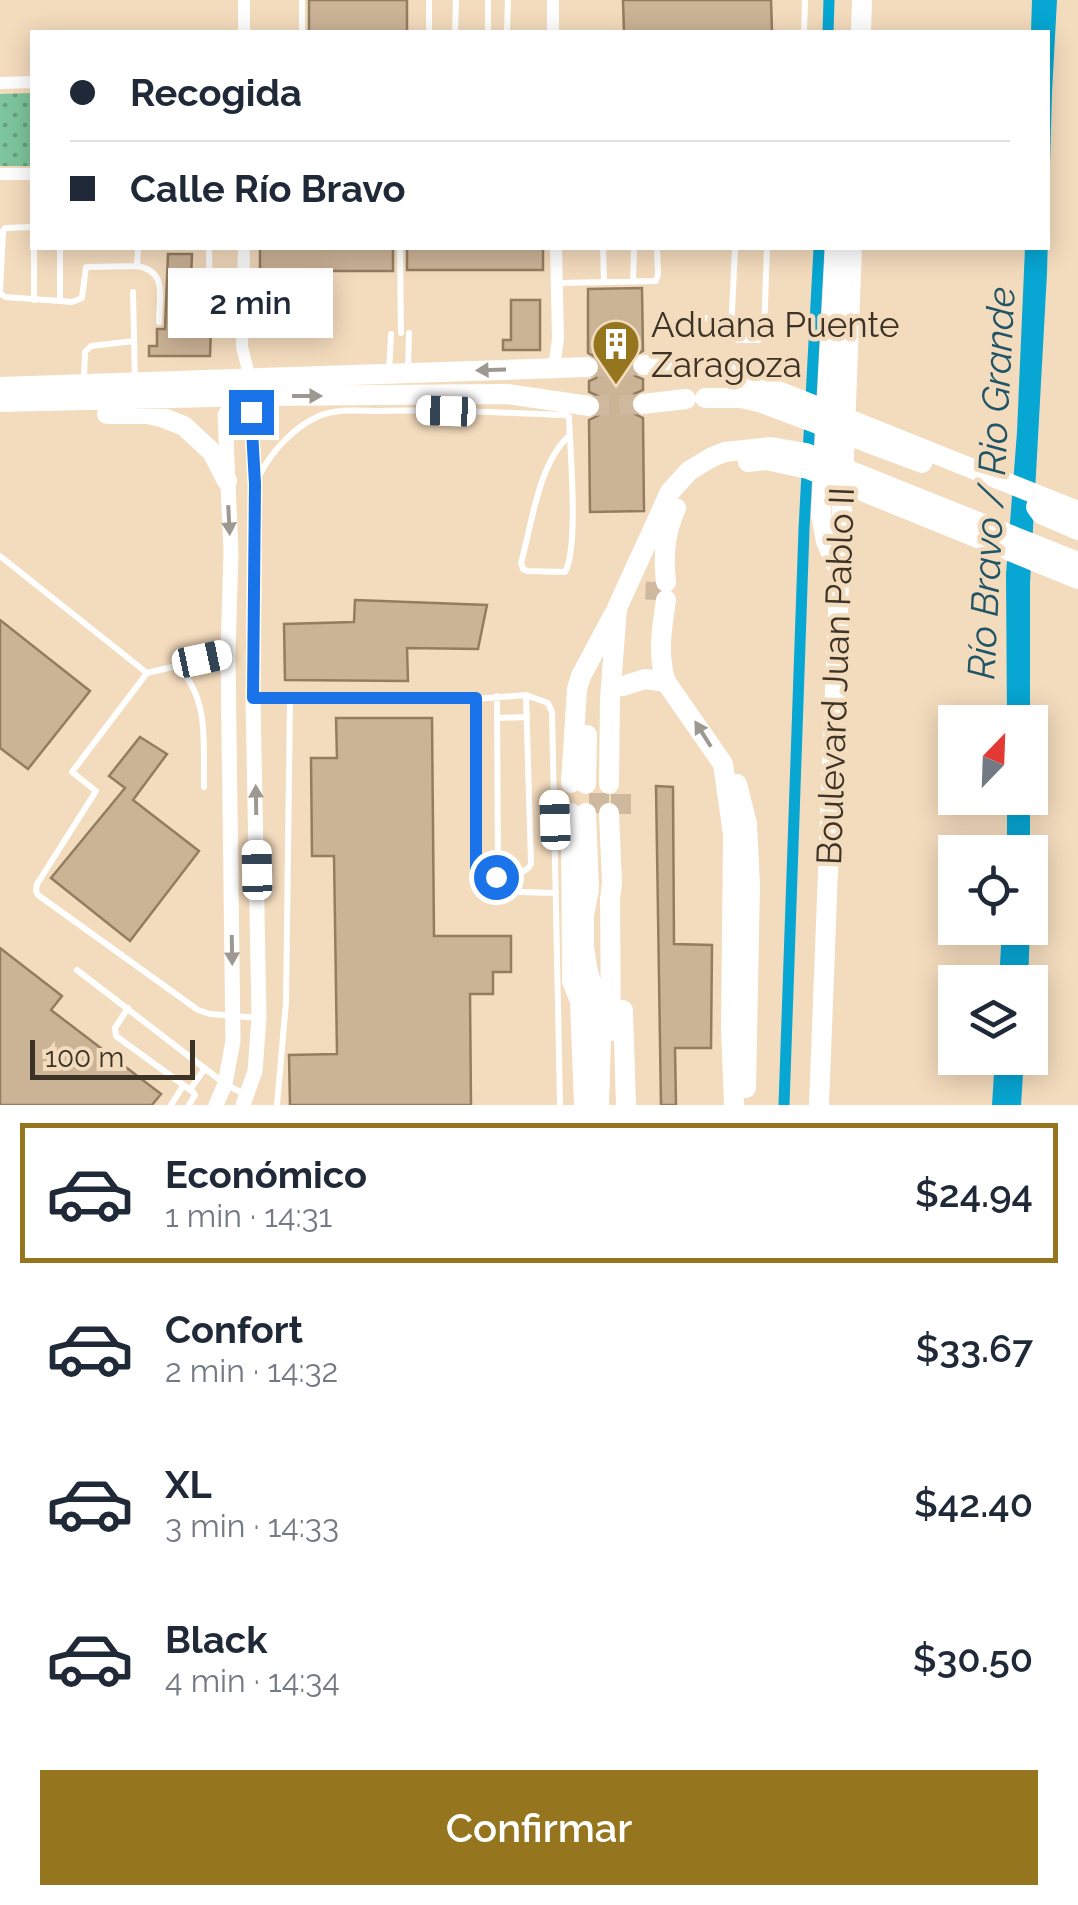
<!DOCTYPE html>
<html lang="es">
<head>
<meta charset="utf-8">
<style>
  :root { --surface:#fff; --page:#f2f2f3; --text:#1f2937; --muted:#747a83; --line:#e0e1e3; --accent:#95761e }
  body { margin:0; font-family:Raleway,sans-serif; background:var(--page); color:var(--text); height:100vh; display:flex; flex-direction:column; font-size:38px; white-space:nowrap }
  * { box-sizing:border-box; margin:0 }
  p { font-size:32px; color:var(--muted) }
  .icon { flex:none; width:55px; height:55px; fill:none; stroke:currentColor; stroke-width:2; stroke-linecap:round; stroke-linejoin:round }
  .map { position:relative; height:1105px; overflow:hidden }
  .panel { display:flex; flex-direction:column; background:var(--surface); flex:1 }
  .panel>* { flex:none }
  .hud { position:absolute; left:30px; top:30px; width:1020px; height:220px; border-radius:0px; box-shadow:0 5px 25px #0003; display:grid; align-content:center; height:220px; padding:0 40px; background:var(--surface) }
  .needle { width:65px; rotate:23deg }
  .controls { position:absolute; left:938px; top:705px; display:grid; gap:20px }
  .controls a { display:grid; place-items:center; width:110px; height:110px; border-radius:0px; background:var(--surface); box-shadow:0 5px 25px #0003; font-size:50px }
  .scale { position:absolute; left:30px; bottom:25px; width:165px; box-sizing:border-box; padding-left:10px; border:5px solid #3c3226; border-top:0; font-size:28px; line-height:35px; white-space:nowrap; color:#3c3226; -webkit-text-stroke:8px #f3dbbd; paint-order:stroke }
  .end { position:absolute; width:45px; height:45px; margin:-22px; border:12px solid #1a73e8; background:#fff; box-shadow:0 0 0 5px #fff }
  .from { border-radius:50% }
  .bubble { position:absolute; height:70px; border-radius:0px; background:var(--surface); box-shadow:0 5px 25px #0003; font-size:32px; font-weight:600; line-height:70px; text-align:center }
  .car { position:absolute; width:30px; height:60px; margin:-30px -15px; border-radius:12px; box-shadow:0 0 8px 2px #0007; background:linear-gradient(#fff 24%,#345 0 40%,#fff 0 76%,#345 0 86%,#fff 0) }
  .hud b { display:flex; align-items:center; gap:35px; height:95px; font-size:38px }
  .hud b+b { border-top:2px solid var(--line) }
  .hud i { width:25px; height:25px; background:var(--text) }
  ul { padding:18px 0 0; list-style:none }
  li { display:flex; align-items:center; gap:30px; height:140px; margin:0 20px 15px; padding:0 20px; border:5px solid transparent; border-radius:0px }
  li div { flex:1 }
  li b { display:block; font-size:38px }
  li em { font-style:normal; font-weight:600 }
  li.current { border-color:var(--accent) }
  li>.icon { width:90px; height:90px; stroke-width:1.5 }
  .cta { display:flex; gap:20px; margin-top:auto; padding:20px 40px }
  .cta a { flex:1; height:115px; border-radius:0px; background:var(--accent); color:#fff; font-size:40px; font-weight:600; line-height:115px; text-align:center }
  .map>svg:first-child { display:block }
</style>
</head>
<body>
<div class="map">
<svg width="1078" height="1105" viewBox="0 0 1078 1105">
  <defs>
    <pattern id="park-dots" width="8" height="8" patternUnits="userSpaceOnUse" patternTransform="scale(2.5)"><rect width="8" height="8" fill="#7dc59c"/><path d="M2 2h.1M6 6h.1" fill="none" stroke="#68a17f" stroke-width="1.8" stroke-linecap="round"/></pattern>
  </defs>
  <rect width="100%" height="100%" fill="#f3dbbd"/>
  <path fill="url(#park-dots)" d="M32,93v73h-32v-72z"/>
  <path fill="#07a6d3" d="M1032,0h25l-5,92 -5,181 -17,310v139h-23l-1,-148 11,-142 8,-184h23v-216h-17z
    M1007,798h23v54h-23z
    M1002,928h28l-2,54h-29z
    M995,1058h29l-3,47h-29z"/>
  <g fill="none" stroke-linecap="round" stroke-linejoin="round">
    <path stroke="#07a6d3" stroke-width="11" d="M828,32l1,-32
      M784,1105l20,-576 15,-281"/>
  </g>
  <path fill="#cbb396" stroke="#937d61" stroke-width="2.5" d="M309,0h98v32h-98z
    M623,0h148l1,32h-148z
    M260,248h133v23h-133z
    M407,248h136v22h-136z
    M168,254h24l-2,50h5l-1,23 17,1 -1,28h-61v-10h8v-17h8z
    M642,288l1,63 -11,6 -3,9 6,10 8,3v11l-9,4 -5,11 4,8 10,5 1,93 -54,1 -1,-92 10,-5 4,-8 -5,-11 -9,-4v-11l7,-3 6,-10 -3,-9 -11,-6v-64z
    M511,300h29v50h-37v-10h8z
    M355,600l132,5 -9,44 -71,-1 1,33 -123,-1 -1,-56 70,-2z
    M0,620l90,71 -62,78 -28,-21z
    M336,718h96l2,218h77v36h-18v22h-23l1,111h-181l-1,-50 48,-1 -3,-198h-22l-1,-98h26z
    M140,737l27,17 -34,46 66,51 -69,90 -79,-63 74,-90 -16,-12z
    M656,786l17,1 1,157 38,1 -1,103h-36l1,57h-15z
    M0,948l62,48 -11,14 110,84 -9,11h-152z"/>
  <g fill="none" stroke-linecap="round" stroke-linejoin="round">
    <path stroke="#ceb99f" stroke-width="20" stroke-dasharray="20 10" stroke-linecap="butt" d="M588,367l55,-2
      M589,406l54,-2
      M655,600l1,-18
      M599,813v-29
      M621,814v-30"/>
    <path stroke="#fff" stroke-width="6" d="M302,0v32
      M429,0v32
      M455,32l1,-32
      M488,32v-32
      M507,32l1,-32
      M804,32l1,-32
      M32,227l-27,1 -2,3 -3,62 5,4 55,4
      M60,248v53l12,1 10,-4 4,-31 51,-1 1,-18
      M209,248l1,69 7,7 23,8
      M400,248l1,85
      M603,248l1,34
      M735,248l-4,85 7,7h21l5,-8 3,-84
      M137,266c31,5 22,31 22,56
      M633,282l1,-34
      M558,283l98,-2 2,-7 -1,-26
      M244,286l31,-1
      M133,292l2,89
      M34,300v-52
      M706,318l26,2
      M408,371l1,-38
      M389,372l2,-38
      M84,379l1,-27 6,-6 43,-5
      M260,474c12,-23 34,-47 59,-58 19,-8 42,-5 61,-5 62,-2 124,2 185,4l4,2c1,32 10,131 -4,155l-38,-1 -4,-2 -2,-6c11,-39 17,-99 48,-127
      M0,556l147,117
      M227,654l-80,19 -75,99 24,19 -59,93 -1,7 2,4 160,115 12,4 48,4
      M178,666c32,35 25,76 26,121
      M254,698l222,1 50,-4 22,8 4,9 8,393
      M476,699v171l5,8 7,3 6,-1 4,-8 -1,-176
      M497,718l30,-1
      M498,872c12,0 27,4 33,-8l-5,-169
      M519,892l37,1
      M77,970l148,114 21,11
      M128,1008l-13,20 1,8 77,56 2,3 -6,10
      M190,1090l15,-22
      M171,1105l12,-19
      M277,1105l9,-103 4,-302"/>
    <path stroke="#fff" stroke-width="12" d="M244,0v32
      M553,0v32
      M0,83l32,-1
      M0,174h32
      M244,248l-2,99 8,31
      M554,368l4,-29 -2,-91"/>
    <path stroke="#fff" stroke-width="15" d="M216,1105l9,-21 8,-43 -5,-387 3,-102 -6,-137 1,-2h25l4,71 -2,214 6,320 -4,53 -12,34"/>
    <path stroke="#fff" stroke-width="20" d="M643,365h50l25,5 68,24 292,117
      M0,387l588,-20
      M705,398h36l18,4 163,61
      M0,402l255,-6 252,-2 82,12
      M643,404l43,-5
      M107,414h41l13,3 23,9 28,26 15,29
      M748,462l18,-2 42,9 270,110
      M1036,507l5,7 37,16
      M666,582c-3,-27 -1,-49 10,-74
      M666,600c-4,27 -9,56 0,82l57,82 10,70 -2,195 3,76
      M623,686l22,-7 21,3
      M571,783l6,-94 4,-13 33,-62
      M586,784l1,-49
      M609,784l1,-85 7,-91 53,-116 19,-21 23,-14 13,-5 46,-5 35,6 272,109
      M737,784l10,40 3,61 -4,203
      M571,813l1,168 8,20 4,104
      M586,813l3,76 -5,26v32l4,25 7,22 6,46 -2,65
      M609,813l3,70 -2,16 1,132
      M623,1010l3,95"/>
    <path stroke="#fff" stroke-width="20" d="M861,32l1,-32
      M835,248l-14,267 5,26 9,22
      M819,1105l33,-857"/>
  </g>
  <defs><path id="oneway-solid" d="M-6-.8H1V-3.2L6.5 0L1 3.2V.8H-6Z" transform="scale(2.5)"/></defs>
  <g fill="#9e9892">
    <use href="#oneway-solid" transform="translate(491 370) rotate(178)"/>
    <use href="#oneway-solid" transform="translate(307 396)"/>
    <use href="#oneway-solid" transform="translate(229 520) rotate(87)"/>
    <use href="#oneway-solid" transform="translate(703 734) rotate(-122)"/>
    <use href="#oneway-solid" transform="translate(256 800) rotate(-91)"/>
    <use href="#oneway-solid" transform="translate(232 950) rotate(89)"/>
  </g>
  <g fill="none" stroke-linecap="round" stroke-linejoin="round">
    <path stroke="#1a73e8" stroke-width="12" d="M251,412l4,72 -2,214h223v172l5,8 7,3 8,-4"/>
  </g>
  <defs>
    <g id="building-pin" transform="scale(2.5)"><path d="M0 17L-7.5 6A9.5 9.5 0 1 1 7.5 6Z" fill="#95761e" stroke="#f3dbbd"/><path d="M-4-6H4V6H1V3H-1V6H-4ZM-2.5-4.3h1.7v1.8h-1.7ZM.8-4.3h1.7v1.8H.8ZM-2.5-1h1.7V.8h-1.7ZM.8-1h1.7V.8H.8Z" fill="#fff"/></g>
  </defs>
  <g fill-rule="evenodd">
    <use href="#building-pin" x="616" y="344"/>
  </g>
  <g text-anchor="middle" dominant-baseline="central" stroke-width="9" stroke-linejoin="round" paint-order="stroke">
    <g font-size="35" fill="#3c3226" stroke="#f3dbbd" text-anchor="start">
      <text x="651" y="324">Aduana Puente<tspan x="651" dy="40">Zaragoza</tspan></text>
    </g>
    <g font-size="35" fill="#3c3226" stroke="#f3dbbd">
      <text transform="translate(835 676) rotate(-88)">Boulevard Juan Pablo II</text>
    </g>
    <g font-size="38" font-style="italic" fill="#205467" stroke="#f3dbbd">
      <text transform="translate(991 483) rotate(-87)">Río Bravo / Rio Grande</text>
    </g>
  </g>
</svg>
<div class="controls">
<a><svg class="needle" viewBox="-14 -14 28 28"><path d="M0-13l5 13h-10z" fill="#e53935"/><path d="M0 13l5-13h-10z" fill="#747a83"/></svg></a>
<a><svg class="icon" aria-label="locate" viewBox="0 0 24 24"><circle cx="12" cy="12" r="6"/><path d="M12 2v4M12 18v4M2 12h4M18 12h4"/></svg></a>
<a><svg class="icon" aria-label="layers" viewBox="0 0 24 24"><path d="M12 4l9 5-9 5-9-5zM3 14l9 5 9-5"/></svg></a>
</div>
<div class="scale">100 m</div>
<i class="end from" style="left:496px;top:877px"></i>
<i class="end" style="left:251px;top:412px"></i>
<div class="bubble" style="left:168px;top:268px;width:165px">2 min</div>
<i class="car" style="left:446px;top:411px;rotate:272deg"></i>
<i class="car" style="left:202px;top:659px;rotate:78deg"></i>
<i class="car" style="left:555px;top:820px;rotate:358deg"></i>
<i class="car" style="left:257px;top:870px;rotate:359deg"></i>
<div class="hud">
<b><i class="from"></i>Recogida</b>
<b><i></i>Calle Río Bravo</b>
</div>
</div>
<section class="panel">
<ul>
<li class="current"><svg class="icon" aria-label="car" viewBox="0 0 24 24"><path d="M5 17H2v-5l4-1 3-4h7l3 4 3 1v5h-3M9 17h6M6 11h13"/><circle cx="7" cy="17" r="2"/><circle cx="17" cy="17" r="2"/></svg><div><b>Económico</b><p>1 min · 14:31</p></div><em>$24.94</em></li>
<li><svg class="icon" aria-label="car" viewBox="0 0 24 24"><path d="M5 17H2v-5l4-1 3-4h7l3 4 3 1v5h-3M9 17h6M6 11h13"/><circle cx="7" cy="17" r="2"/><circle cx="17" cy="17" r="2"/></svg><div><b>Confort</b><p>2 min · 14:32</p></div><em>$33.67</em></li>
<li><svg class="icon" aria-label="car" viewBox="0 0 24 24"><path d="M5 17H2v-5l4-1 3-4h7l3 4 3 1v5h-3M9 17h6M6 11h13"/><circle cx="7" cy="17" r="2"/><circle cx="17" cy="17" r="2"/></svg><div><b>XL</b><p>3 min · 14:33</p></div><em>$42.40</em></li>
<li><svg class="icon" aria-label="car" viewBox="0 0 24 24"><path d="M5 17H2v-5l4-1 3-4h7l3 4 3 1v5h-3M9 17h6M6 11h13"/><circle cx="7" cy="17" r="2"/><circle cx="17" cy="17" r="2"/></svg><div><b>Black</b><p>4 min · 14:34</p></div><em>$30.50</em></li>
</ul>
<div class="cta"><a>Confirmar</a></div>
</section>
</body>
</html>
